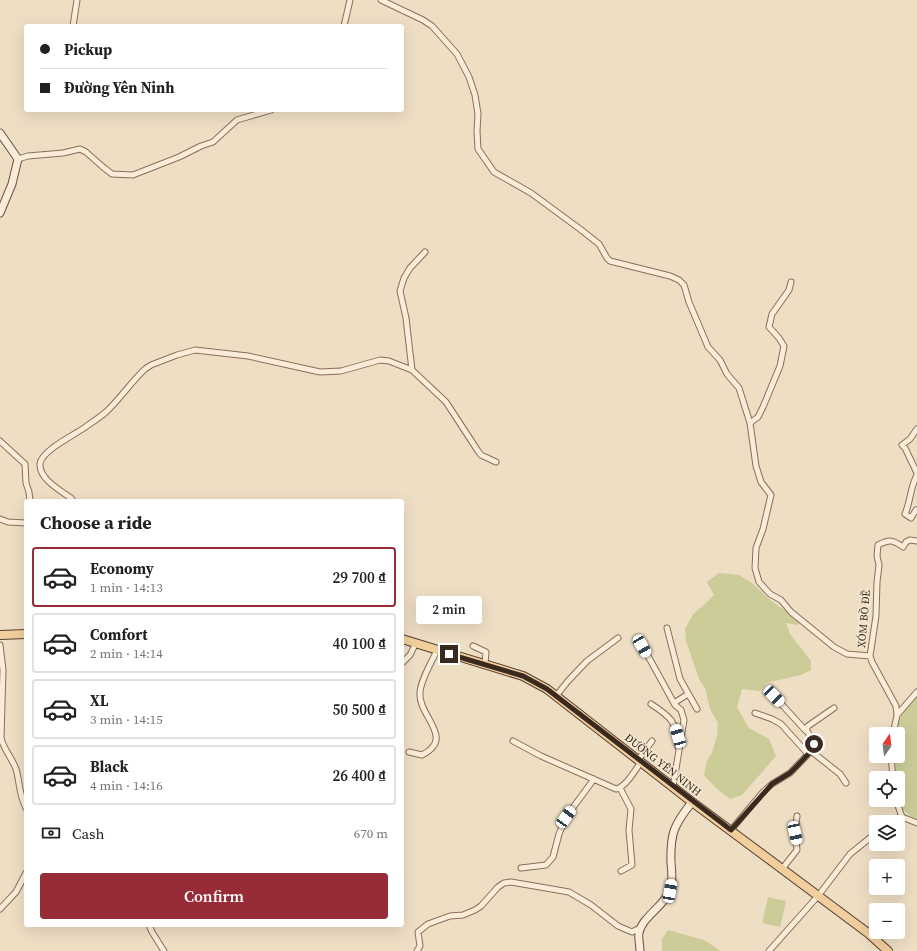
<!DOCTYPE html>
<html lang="en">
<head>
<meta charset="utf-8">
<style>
  :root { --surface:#fff; --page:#f2f2f2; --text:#222; --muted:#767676; --line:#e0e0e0; --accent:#972b36 }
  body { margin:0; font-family:"Source Serif 4",serif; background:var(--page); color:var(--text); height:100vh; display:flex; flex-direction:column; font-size:15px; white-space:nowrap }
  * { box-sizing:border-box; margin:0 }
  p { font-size:13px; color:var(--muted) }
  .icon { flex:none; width:22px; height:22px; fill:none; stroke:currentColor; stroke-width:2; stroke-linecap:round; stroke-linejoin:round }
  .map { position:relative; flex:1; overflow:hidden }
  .sheet { position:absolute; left:24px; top:499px; width:380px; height:428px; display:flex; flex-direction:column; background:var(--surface); border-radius:4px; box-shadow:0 4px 16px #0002 }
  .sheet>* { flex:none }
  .guide { position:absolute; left:24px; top:24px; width:380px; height:88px; border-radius:4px; box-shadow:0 4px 16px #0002; display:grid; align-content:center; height:88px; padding:0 16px; background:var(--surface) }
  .needle { width:26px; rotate:14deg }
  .controls { position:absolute; left:869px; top:727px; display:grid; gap:8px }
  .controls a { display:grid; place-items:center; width:36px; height:36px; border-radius:4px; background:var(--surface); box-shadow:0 4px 16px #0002; font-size:20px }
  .end { position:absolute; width:18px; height:18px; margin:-9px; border:5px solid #39291f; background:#fff; box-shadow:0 0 0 2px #fff }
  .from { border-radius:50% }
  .bubble { position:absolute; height:28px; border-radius:4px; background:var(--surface); box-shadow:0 4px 16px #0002; font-size:13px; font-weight:600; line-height:28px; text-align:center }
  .car { position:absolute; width:12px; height:24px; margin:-12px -6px; border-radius:5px; box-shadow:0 0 3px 1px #0007; background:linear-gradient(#fff 24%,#345 0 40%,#fff 0 76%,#345 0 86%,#fff 0) }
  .guide b { display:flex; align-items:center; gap:14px; height:38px; font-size:15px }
  .guide b+b { border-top:1px solid var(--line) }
  .guide i { width:10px; height:10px; background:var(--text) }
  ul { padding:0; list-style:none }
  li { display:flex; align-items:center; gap:12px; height:60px; margin:0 8px 6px; padding:0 8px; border:2px solid var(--line); border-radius:4px }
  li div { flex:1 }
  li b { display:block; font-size:15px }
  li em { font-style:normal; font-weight:600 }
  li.on { border-color:var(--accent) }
  li>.icon { width:36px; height:36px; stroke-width:1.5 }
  h2 { padding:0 16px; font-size:18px; line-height:48px }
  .pay { display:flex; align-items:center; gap:10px; height:44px; padding:0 16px; font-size:15px }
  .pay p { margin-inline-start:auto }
  .action { display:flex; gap:8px; margin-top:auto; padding:8px 16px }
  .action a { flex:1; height:46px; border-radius:4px; background:var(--accent); color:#fff; font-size:16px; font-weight:600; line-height:46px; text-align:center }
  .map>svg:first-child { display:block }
</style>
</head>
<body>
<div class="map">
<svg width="917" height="951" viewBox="0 0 917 951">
  <rect width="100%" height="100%" fill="#eedec4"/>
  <path fill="#cbcc98" d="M719,573l20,2 13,8 17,16 32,24 -4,2 -11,-2 4,11 21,27v9l-10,5 -35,8 -6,8 -18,-2 -5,18 12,21 20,11 7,17 -34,39 -12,4 -15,-12 -11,-12 3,-15 5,-7 5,-17 1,-13 -8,-14 -5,-21 -6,-9 -13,-38 -1,-12 8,-15 13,-11 8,-8 -7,-13z
    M917,697v123c-21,-12 -19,-20 -19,-42h-2v-22h2v-22h-2c3,-18 8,-25 21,-37z
    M768,897l18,4 -6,26 -18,-4z
    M668,930l36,10 17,11h-59v-12z"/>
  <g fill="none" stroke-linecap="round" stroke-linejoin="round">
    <g stroke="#896f5b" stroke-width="7">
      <path id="street" d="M381,0l42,20 9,6 25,28 12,23 6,18 3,19 -1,17 1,18 16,23 37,21 49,36 19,15 8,14 3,3 60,15 9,4 5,5 5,17 19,45 12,13 7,14 12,14 11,35 6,43 5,16 10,13 -8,34 -7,19 -1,20 4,14 11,12 11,6 10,12 43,35 13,7 23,2
        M73,26l4,-26
        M344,26l6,-26
        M18,159l10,-3 35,-3 17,-4 6,3 17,15 9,7 21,1 46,-18 22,-11 12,-4 24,-22 34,-10
        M425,252l-15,16 -6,10 -4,13 6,27 6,52 34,32 32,49 3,4 15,7
        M750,423l8,-6 5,-10 17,-41 4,-20 -5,-8 -10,-11 3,-13 17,-24 2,-8
        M917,429l-7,10 -8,6 3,3 12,25
        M0,441l25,23 1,19 3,9 1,9
        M917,475c-7,13 -6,25 -12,39l6,4 5,-8 1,1
        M73,501l-2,-3c-10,-7 -32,-19 -31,-34 1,-13 34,-29 44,-36 7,-5 15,-10 22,-16 14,-13 25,-30 39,-43l6,-4 26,-10 18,-5 53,6 72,16 21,-1 39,-11 9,1 23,9
        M0,519l8,3 18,1
        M667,628l13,51 17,30
        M0,645l3,25 -2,68c3,12 11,20 15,31 4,14 3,26 10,39
        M642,645l33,60 6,5 3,10 -11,67
        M473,646l13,6 -1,12
        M402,663l8,-8 6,-12
        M556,696l12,-15 19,-20 31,-23
        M774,696l32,35
        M674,703l14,-9
        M651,704c20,13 26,18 27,43
        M755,713l17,6 9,5 27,30
        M897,715l20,-23
        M893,734l4,-19 -1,-9 -24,-44 -2,-6 6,-40 1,-34 2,-17 -2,-9 1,-11c12,-6 15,-5 25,2l3,-5 4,-2 7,1
        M513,741l28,15 75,33c11,-3 19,-19 25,-27
        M811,751l29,23 6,9
        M409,752l13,3c34,-17 -4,-39 -2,-62 0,-12 12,-31 17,-43
        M891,756l2,22
        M638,760l14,-19
        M620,788l11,21 -2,21 3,35 -11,6
        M896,800l6,17
        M891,822l11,-5 15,6
        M731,830l32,-38 9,-8 18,-11 24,-25v-4l-8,-15 2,-3 26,-18
        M521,868l25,-3 7,-8 6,-23 7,-17 28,-38
        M782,869l15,-19 -2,-17 2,-17
        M0,909l16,-17 10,-19
        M149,925l3,7 12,19
        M417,951l3,-5 -2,-14 10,-8 22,-8 13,-1 12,-5 6,-4 17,-19 6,-4 7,-1 58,10 22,13 27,21 14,6 8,-4
        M769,951l49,-55 32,-42 26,-21"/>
    </g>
    <g stroke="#6a503e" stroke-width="9">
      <path id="secondary" d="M0,133l18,26 -6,25 -12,29
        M640,951c0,-6 -2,-13 -1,-18 3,-16 25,-27 31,-42 3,-8 2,-19 1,-28 -1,-30 3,-38 21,-61"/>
    </g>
    <g stroke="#563e2f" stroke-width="10">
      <path id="primary" d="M0,635l26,-1
        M402,639l121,37 24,13 145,113 176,131 20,18"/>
    </g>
    <use href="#street" stroke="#f9ecd8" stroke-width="5"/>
    <use href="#secondary" stroke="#f9ecd8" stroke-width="7"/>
    <use href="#primary" stroke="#f1cf9d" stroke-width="8"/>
  </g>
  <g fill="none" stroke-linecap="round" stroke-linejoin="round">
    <path stroke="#39291f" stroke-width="5" d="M449,654l74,22 24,13 184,141 41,-46 18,-11 7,-7 17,-18v-4"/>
  </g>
  <g text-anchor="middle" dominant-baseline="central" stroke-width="3" stroke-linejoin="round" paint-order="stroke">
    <g font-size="11" fill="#39291f" stroke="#f5e9d4">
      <text transform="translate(864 619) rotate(-85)">XÓM BỒ ĐỀ</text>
      <text transform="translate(663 765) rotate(38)">ĐƯỜNG YÊN NINH</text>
    </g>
  </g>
</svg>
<div class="controls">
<a><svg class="needle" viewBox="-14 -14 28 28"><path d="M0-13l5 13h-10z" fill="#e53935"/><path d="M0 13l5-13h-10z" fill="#767676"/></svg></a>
<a><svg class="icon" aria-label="locate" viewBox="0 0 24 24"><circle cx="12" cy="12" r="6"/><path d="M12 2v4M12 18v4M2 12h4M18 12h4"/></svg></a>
<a><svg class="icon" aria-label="layers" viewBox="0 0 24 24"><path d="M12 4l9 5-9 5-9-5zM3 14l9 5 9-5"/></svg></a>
<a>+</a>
<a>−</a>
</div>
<i class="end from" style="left:814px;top:744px"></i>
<i class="end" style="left:449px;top:654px"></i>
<div class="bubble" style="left:416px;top:596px;width:66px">2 min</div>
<i class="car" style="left:642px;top:646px;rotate:150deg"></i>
<i class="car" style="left:774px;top:696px;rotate:136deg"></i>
<i class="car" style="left:678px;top:736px;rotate:344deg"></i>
<i class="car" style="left:566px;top:817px;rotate:35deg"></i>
<i class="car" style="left:795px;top:833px;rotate:168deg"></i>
<i class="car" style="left:670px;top:891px;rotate:10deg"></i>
<div class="guide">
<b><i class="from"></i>Pickup</b>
<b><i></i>Đường Yên Ninh</b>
</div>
<section class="sheet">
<h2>Choose a ride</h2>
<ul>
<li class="on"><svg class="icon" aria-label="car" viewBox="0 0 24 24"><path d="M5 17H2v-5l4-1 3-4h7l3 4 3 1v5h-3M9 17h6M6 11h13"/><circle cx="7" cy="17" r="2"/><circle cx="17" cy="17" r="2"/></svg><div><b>Economy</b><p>1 min · 14:13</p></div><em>29 700 ₫</em></li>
<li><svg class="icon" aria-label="car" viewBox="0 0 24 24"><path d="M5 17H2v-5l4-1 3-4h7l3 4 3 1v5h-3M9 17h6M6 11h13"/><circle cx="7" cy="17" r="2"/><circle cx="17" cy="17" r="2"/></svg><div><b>Comfort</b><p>2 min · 14:14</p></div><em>40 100 ₫</em></li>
<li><svg class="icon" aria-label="car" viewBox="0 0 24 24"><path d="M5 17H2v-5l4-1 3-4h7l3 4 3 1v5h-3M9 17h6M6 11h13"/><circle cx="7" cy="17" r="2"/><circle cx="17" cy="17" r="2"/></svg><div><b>XL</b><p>3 min · 14:15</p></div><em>50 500 ₫</em></li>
<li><svg class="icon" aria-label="car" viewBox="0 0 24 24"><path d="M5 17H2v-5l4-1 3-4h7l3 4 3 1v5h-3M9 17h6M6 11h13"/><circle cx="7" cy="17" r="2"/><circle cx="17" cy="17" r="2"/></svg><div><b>Black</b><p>4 min · 14:16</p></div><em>26 400 ₫</em></li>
</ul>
<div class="pay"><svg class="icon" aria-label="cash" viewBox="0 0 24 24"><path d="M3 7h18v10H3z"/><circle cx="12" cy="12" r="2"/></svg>Cash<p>670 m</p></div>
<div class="action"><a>Confirm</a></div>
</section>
</div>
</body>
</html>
